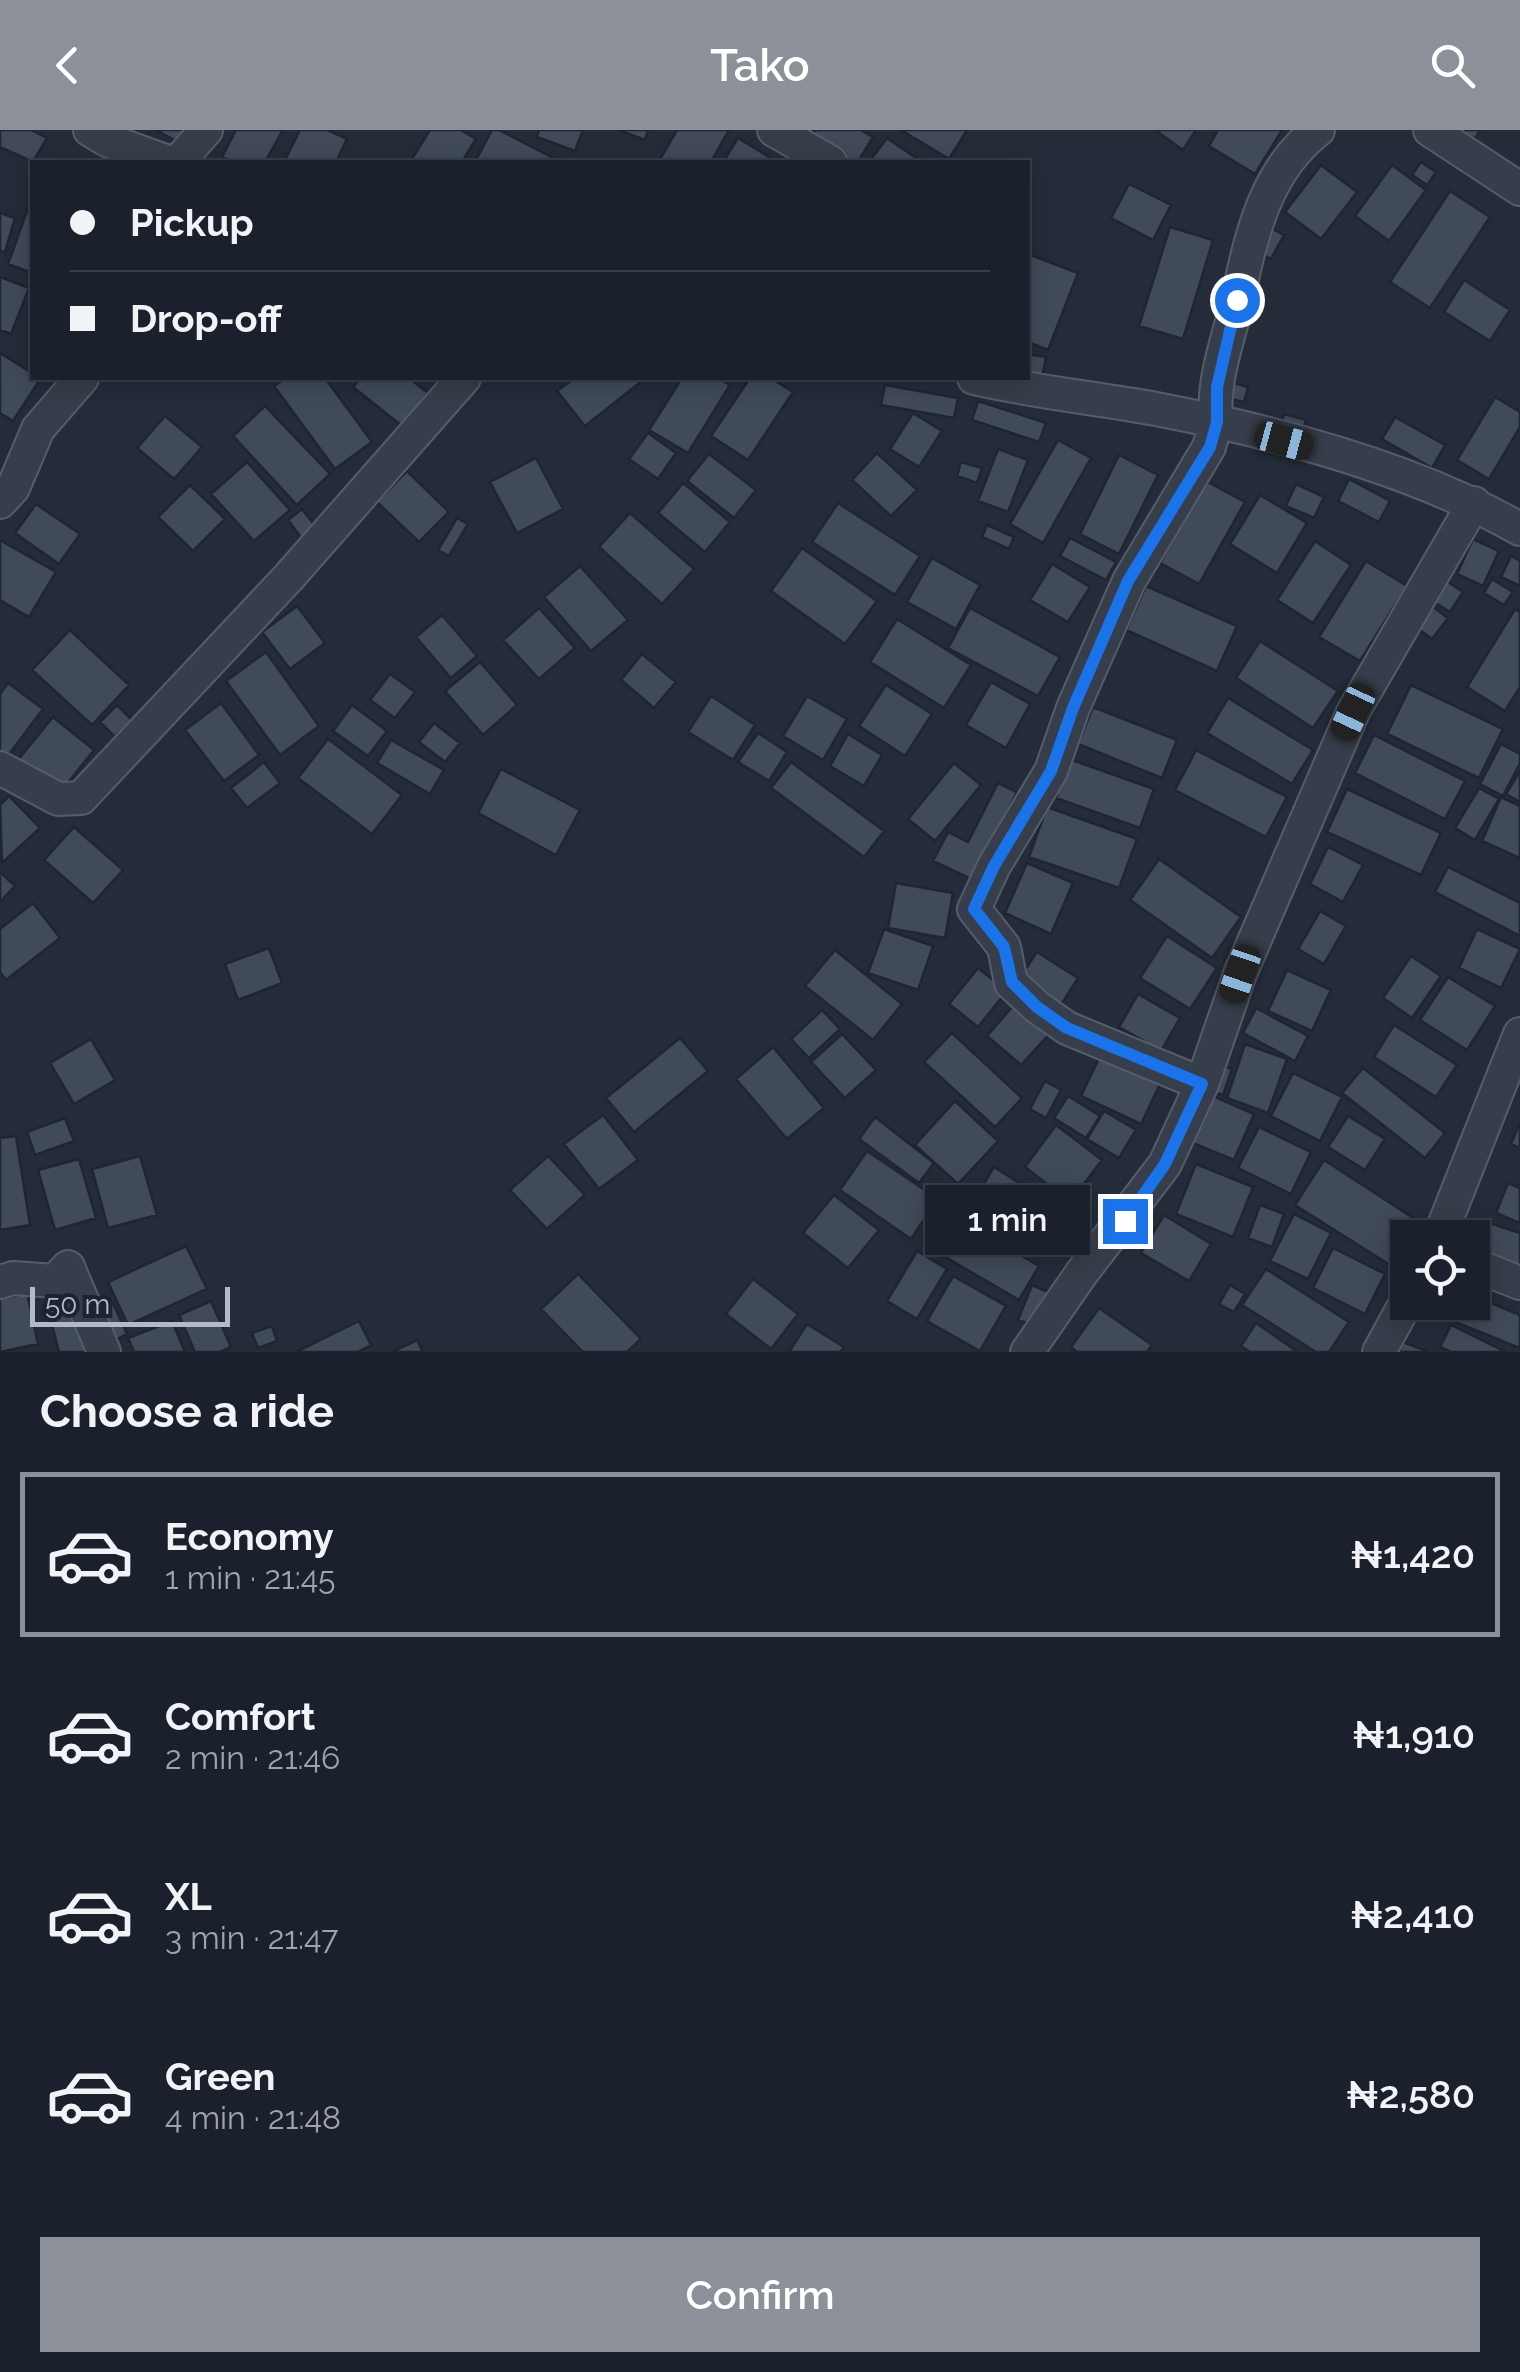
<!DOCTYPE html>
<html lang="en">
<head>
<meta charset="utf-8">
<style>
  :root { --surface:#1b212c; --page:#282e38; --text:#f1f3f6; --muted:#a0a3a9; --line:#393e48; --accent:#8c9099 }
  body { margin:0; font-family:Raleway,sans-serif; background:var(--page); color:var(--text); height:100vh; display:flex; flex-direction:column; font-size:38px; white-space:nowrap }
  * { box-sizing:border-box; margin:0 }
  p { font-size:32px; color:var(--muted) }
  .icon { flex:none; width:55px; height:55px; fill:none; stroke:currentColor; stroke-width:2; stroke-linecap:round; stroke-linejoin:round }
  .map { position:relative; height:1222px; overflow:hidden }
  .details { display:flex; flex-direction:column; background:var(--surface); flex:1 }
  .details>* { flex:none }
  .banner { position:absolute; left:30px; top:30px; width:1000px; height:220px; border-radius:0px; box-shadow:0 5px 25px #0003,0 0 0 2px var(--line); display:grid; align-content:center; height:220px; padding:0 40px; background:var(--surface) }
  .buttons { position:absolute; left:1390px; top:1090px; display:grid; gap:20px }
  .buttons a { display:grid; place-items:center; width:100px; height:100px; border-radius:0px; background:var(--surface); box-shadow:0 5px 25px #0003,0 0 0 2px var(--line); font-size:50px }
  .scale { position:absolute; left:30px; bottom:25px; width:200px; box-sizing:border-box; padding-left:10px; border:5px solid #b3b9c6; border-top:0; font-size:28px; line-height:35px; white-space:nowrap; color:#b3b9c6; -webkit-text-stroke:8px #1d2330; paint-order:stroke }
  .end { position:absolute; width:45px; height:45px; margin:-22px; border:12px solid #1a73e8; background:#fff; box-shadow:0 0 0 5px #fff }
  .from { border-radius:50% }
  .bubble { position:absolute; height:70px; border-radius:0px; background:var(--surface); box-shadow:0 5px 25px #0003,0 0 0 2px var(--line); font-size:32px; font-weight:600; line-height:70px; text-align:center }
  .car { position:absolute; width:30px; height:60px; margin:-30px -15px; border-radius:12px; box-shadow:0 0 8px 2px #0007; background:linear-gradient(#222 24%,#8ab4d8 0 40%,#222 0 76%,#8ab4d8 0 86%,#222 0) }
  .banner b { display:flex; align-items:center; gap:35px; height:95px; font-size:38px }
  .banner b+b { border-top:2px solid var(--line) }
  .banner i { width:25px; height:25px; background:var(--text) }
  ul { padding:0; list-style:none }
  li { display:flex; align-items:center; gap:30px; height:165px; margin:0 20px 15px; padding:0 20px; border:5px solid transparent; border-radius:0px }
  li div { flex:1 }
  li b { display:block; font-size:38px }
  li em { font-style:normal; font-weight:600 }
  li.active { border-color:var(--accent) }
  li>.icon { width:90px; height:90px; stroke-width:1.5 }
  h2 { padding:0 40px; font-size:45px; line-height:120px }
  .primary-button { display:flex; gap:20px; margin-top:auto; padding:20px 40px }
  .primary-button a { flex:1; height:115px; border-radius:0px; background:var(--accent); color:#fff; font-size:40px; font-weight:600; line-height:115px; text-align:center }
  header { display:flex; justify-content:space-between; align-items:center; height:130px; padding:0 40px; background:var(--accent); color:#fff; font-size:45px; font-weight:600 }
  .map>svg:first-child { display:block }
</style>
</head>
<body>
<header><svg class="icon" aria-label="back" viewBox="0 0 24 24"><path d="M15 5l-7 7 7 7"/></svg>Tako<svg class="icon" aria-label="search" viewBox="0 0 24 24"><circle cx="10" cy="10" r="6"/><path d="M15 15l6 6"/></svg></header>
<div class="map">
<svg width="1520" height="1222" viewBox="0 0 1520 1222">
  <rect width="100%" height="100%" fill="#242c3a"/>
  <path fill="#404a59" stroke="#1f2532" stroke-width="2.5" d="M0,0h31l16,8 -14,24 -33,-15z
    M156,0h31l-7,13z
    M236,0h47l-18,32h-32l-11,-5z
    M300,0h28l19,9 -11,23h-52z
    M430,0h31l15,9 -14,23h-52z
    M492,0h7l62,32h-86z
    M539,0h44l-8,21 -38,-14z
    M619,0h29l-3,10z
    M677,0h52l-18,32h-50l-2,-1z
    M815,0h46l12,7 -15,25h-19l-32,-18z
    M901,0h66l-18,29z
    M1155,0h41l-13,20z
    M1218,0h64l-27,44 -46,-28z
    M1458,0h22l-5,9z
    M738,8l36,22 -1,2h-50z
    M887,8l35,24h-53z
    M1421,32l15,10 -9,13 -15,-10z
    M1321,35l36,27 -36,47 -36,-27z
    M1392,35l34,25 -37,51 -34,-25z
    M1129,54l42,21 -18,35 -42,-22z
    M1450,61l40,26 -60,91 -40,-26z
    M32,67v76l-24,-9z
    M0,83l15,5 -10,34 -5,-1z
    M1265,95l19,10 -13,24 -19,-9z
    M1170,97l43,13 -30,99 -44,-13z
    M1028,124l50,19 -30,77 -20,-8z
    M0,147l29,11 -18,46 -11,-4z
    M1464,150l46,30 -20,31 -46,-29z
    M0,223l32,20v5h9l-28,43 -13,-8z
    M1028,224l18,3 -4,22 -14,-3z
    M286,248h39l47,64 -37,27 -61,-83z
    M361,248h48l19,15 -26,33 -49,-39z
    M575,248h64l3,3 -57,45 -28,-35z
    M682,248h36l12,7 -42,68 -39,-23z
    M750,248h21l22,14 -45,68 -37,-24z
    M1227,251l21,6 -4,15 -21,-5z
    M885,255l73,13 -4,20 -73,-13z
    M1495,267l25,15v15l-31,52 -32,-19z
    M978,271l68,22 -7,19 -67,-22z
    M265,276l65,68 -33,31 -64,-69z
    M913,283l29,18 -23,36 -29,-18z
    M1284,284l22,6 -5,15 -21,-6z
    M165,286l37,31 -28,32 -37,-31z
    M1395,287l50,28 -13,23 -50,-29z
    M648,303l28,20 -18,26 -29,-20z
    M1058,310l33,18 -48,85 -33,-19z
    M998,319l30,11 -20,52 -30,-11z
    M877,323l40,37 -26,26 -39,-36z
    M709,324l47,36 -22,28 -47,-37z
    M1119,325l39,20 -39,79 -39,-20z
    M536,328l27,51 -46,24 -27,-51z
    M247,332l43,48 -36,31 -43,-47z
    M961,332l21,6 -5,15 -20,-7z
    M407,341l42,41 -30,30 -42,-40z
    M1349,349l41,22 -11,21 -41,-21z
    M1206,351l39,21 -46,82 -39,-21z
    M683,353l47,39 -25,30 -47,-39z
    M1296,354l28,13 -10,21 -28,-12z
    M190,355l35,34 -32,32 -35,-34z
    M1260,365l47,28 -30,50 -47,-29z
    M838,373l82,53 -25,39 -83,-53z
    M36,374l44,30 -21,30 -44,-31z
    M302,379l15,19 -15,11 -14,-19z
    M630,383l64,56 -32,35 -63,-57z
    M457,388l11,6 -19,32 -11,-6z
    M987,395l27,12 -5,12 -27,-12z
    M1070,408l46,24 -10,18 -46,-24z
    M1473,409l26,12 -16,35 -26,-12z
    M0,410l56,32 -27,45 -29,-17z
    M1315,411l36,24 -38,58 -36,-23z
    M802,418l75,53 -32,43 -74,-53z
    M1511,426l9,5v25l-19,-9z
    M932,428l48,27 -24,44 -49,-27z
    M1366,431l41,25 -47,75 -41,-24z
    M1052,434l38,23 -22,35 -38,-22z
    M580,436l48,54 -37,31 -47,-54z
    M1492,449l21,13 -9,13 -20,-12z
    M1445,450l18,12 -13,20 -19,-12z
    M1146,456l91,40 -20,45 -91,-41z
    M297,476l28,37 -35,26 -28,-37z
    M1432,476l16,12 -16,21 -15,-11z
    M539,478l36,40 -36,31 -36,-39z
    M970,478l90,49 -22,39 -90,-48z
    M1515,479l5,3v75l-15,24 -38,-24z
    M442,485l35,41 -26,22 -35,-41z
    M897,489l74,46 -27,43 -74,-46z
    M70,500l59,55 -37,40 -60,-55z
    M1260,511l78,50 -25,37 -77,-50z
    M266,522l53,74 -39,29 -54,-74z
    M642,524l34,28 -22,26 -33,-28z
    M480,532l37,43 -34,30 -38,-44z
    M390,544l25,18 -20,26 -25,-18z
    M991,552l39,22 -24,44 -40,-23z
    M8,553l35,26 -39,52 -4,-3v-64z
    M886,555l46,29 -27,42 -46,-30z
    M1411,555l92,44 -24,49 -92,-44z
    M711,566l44,29 -22,35 -45,-28z
    M807,566l40,23 -24,41 -40,-24z
    M1228,568l85,52 -21,34 -85,-51z
    M221,573l38,52 -35,26 -39,-51z
    M117,575l15,15 -17,17 -15,-15z
    M352,575l35,26 -19,25 -35,-25z
    M1093,577l84,33 -15,38 -84,-34z
    M53,587l41,33 -35,44 -42,-33z
    M434,593l26,20 -15,19 -26,-20z
    M758,603l29,19 -18,29 -31,-19z
    M848,604l34,21 -18,31 -34,-20z
    M1374,605l91,46 -20,38 -90,-46z
    M328,609l74,56 -30,39 -74,-56z
    M391,610l53,30 -14,24 -53,-31z
    M1501,614l19,10v9l-17,33 -23,-12z
    M1196,620l91,47 -21,40 -91,-47z
    M1069,629l85,30 -14,39 -84,-30z
    M264,632l16,21 -33,25 -16,-20z
    M791,632l93,69 -20,26 -93,-69z
    M954,633l27,22 -46,56 -27,-22z
    M501,639l79,41 -24,45 -78,-42z
    M1520,641v31l-14,-8z
    M998,653l19,9 -44,88 -40,-19 15,-29 20,10z
    M1479,658l20,11 -24,41 -20,-12z
    M1347,659l94,44 -20,42 -94,-43z
    M9,666l31,32 -38,35 -2,-58z
    M1501,667l19,9v52l-38,-17z
    M1047,677l90,32 -18,49 -90,-31z
    M74,697l49,43 -30,33 -49,-43z
    M1328,717l35,18 -20,37 -33,-18z
    M1159,729l82,58 -29,41 -82,-58z
    M1027,733l46,20 -22,51 -46,-21z
    M1448,737l72,36v33l-85,-44z
    M0,742l15,14 -15,16z
    M896,753l57,10 -8,45 -57,-10z
    M33,773l27,35 -54,42 -6,-8v-43z
    M1320,781l26,15 -22,38 -26,-15z
    M884,799l49,17 -15,44 -50,-17z
    M1477,799l43,20 -19,39 -42,-20z
    M1167,806l50,32 -27,41 -50,-31z
    M269,818l13,35 -44,17 -13,-36z
    M835,820l67,54 -29,36 -68,-54z
    M1037,822l41,26 -17,27 -42,-26z
    M1411,826l30,20 -29,42 -29,-20z
    M978,838l29,23 -29,36 -29,-23z
    M1287,840l44,20 -19,41 -44,-20z
    M1448,847l47,29 -28,44 -47,-30z
    M1138,864l42,24 -19,33 -42,-24z
    M1019,869l35,30 -33,36 -34,-29z
    M1256,878l52,28 -13,25 -52,-28z
    M822,880l18,19 -31,29 -18,-19z
    M1394,895l63,40 -21,32 -62,-40z
    M952,903l70,65 -27,29 -71,-65z
    M842,904l34,36 -31,28 -34,-36z
    M680,908l28,33 -74,61 -28,-34z
    M91,909l24,41 -41,24 -24,-41z
    M1245,914l42,15 -19,54 -41,-15z
    M773,917l51,61 -37,31 -51,-60z
    M1100,926l60,28 -19,40 -60,-28z
    M1217,934l15,5 -9,26 -16,-5z
    M1363,938l82,65 -20,25 -83,-65z
    M1293,943l49,24 -22,44 -49,-25z
    M1045,951l16,9 -15,28 -16,-9z
    M1208,964l46,20 -20,46 -46,-19z
    M1068,966l32,20 -14,22 -32,-20z
    M955,971l43,40 -40,43 -43,-39z
    M1104,981l32,19 -17,28 -32,-19z
    M603,985l35,45 -39,29 -35,-45z
    M1348,986l37,23 -20,31 -37,-23z
    M875,987l59,46 -15,20 -60,-44z
    M65,988l9,23 -39,14 -8,-23z
    M1520,992v26l-9,-4z
    M1056,995l46,35 -32,42 -45,-35z
    M1259,997l52,25 -20,42 -53,-26z
    M16,1006l14,89 -30,5v-92z
    M867,1021l71,48 -27,40 -71,-49z
    M140,1026l17,59 -49,13 -16,-59z
    M548,1026l37,39 -38,34 -37,-39z
    M79,1029l17,59 -41,12 -17,-60z
    M1324,1030l97,63 -9,15h-4v7l-15,22 -98,-62z
    M1196,1034l57,23 -20,50 -57,-23z
    M994,1037l67,42 -21,34 -67,-42z
    M1508,1053l12,5v35l-24,-10z
    M834,1065l45,35 -31,38 -45,-35z
    M1260,1075l24,9 -12,33 -24,-9z
    M950,1083l89,53 -20,34 -89,-52z
    M1294,1084l37,19 -23,46 -38,-18z
    M1164,1085l47,29 -22,37 -48,-28z
    M1486,1092l34,11v42l-47,-16z
    M186,1116l21,43 -79,36 -20,-43z
    M1333,1118l52,26 -20,40 -52,-26z
    M917,1121l30,18 -30,50 -30,-18z
    M1266,1139l83,53 -20,30h-13l-74,-47z
    M578,1144l63,65 -14,13h-44l-42,-43z
    M953,1146l53,30 -26,45 -53,-30z
    M753,1149l45,35 -27,35 -45,-35z
    M1032,1155l16,7 -13,34 -17,-6z
    M1230,1155l15,9 -11,18 -15,-8z
    M71,1161l15,61h-27l-14,-54z
    M27,1163l11,51 -38,8v-53z
    M1472,1165l48,20v33l-77,-31 7,-15h22z
    M211,1171l20,46 -11,5h-25l-16,-37z
    M113,1173l14,31 -18,9 -15,-31z
    M1099,1178l53,37 -5,7h-70l-6,-5z
    M172,1191l13,31h-51l-6,-14z
    M359,1191l12,24 -13,7h-62z
    M1256,1193l42,29h-48l-9,-6z
    M807,1194l37,23 -4,5h-51z
    M1451,1195l55,27h-55l-11,-5z
    M272,1196l5,15 -19,7 -6,-15z
    M417,1210l6,12h-31z
    M1403,1212l26,10h-30z"/>
  <g fill="none" stroke-linecap="round" stroke-linejoin="round">
    <g stroke="#565c69" stroke-width="36">
      <path id="minor" d="M90,0l17,10 61,22
        M774,0l56,32
        M1430,0l90,59
        M178,32l28,-32
        M974,248c60,14 122,20 182,31 120,23 258,60 364,120
        M0,372l13,-14 25,-59 44,-51
        M0,638l58,31 23,-1 207,-220 176,-200
        M1202,954l-135,-56 -30,-21 -26,-24 -7,-36 -30,-38 20,-43 57,-95 22,-63 56,-127 80,-134c8,-24 5,-38 8,-61 3,-26 12,-51 18,-76 15,-66 26,-136 83,-180
        M1439,1108l81,-204
        M1472,1134l48,19
        M0,1152l13,-4 42,3 13,-14 36,85
        M1027,1222l54,-78 84,-110 37,-80 38,-110 113,-262 121,-209
        M1379,1222l29,-53"/>
    </g>
    <use href="#minor" stroke="#373e4b" stroke-width="32"/>
  </g>
  <g fill="none" stroke-linecap="round" stroke-linejoin="round">
    <path stroke="#1a73e8" stroke-width="12" d="M1125,1091l40,-57 37,-80 -135,-56 -30,-21 -25,-25 -8,-35 -30,-38 20,-43 57,-95 22,-63 55,-127 82,-134 7,-25v-35l20,-87"/>
  </g>
</svg>
<div class="buttons">
<a><svg class="icon" aria-label="locate" viewBox="0 0 24 24"><circle cx="12" cy="12" r="6"/><path d="M12 2v4M12 18v4M2 12h4M18 12h4"/></svg></a>
</div>
<div class="scale">50 m</div>
<i class="end from" style="left:1237px;top:170px"></i>
<i class="end" style="left:1125px;top:1091px"></i>
<div class="bubble" style="left:925px;top:1055px;width:165px">1 min</div>
<i class="car" style="left:1284px;top:311px;rotate:105deg"></i>
<i class="car" style="left:1353px;top:582px;rotate:205deg"></i>
<i class="car" style="left:1240px;top:844px;rotate:199deg"></i>
<div class="banner">
<b><i class="from"></i>Pickup</b>
<b><i></i>Drop-off</b>
</div>
</div>
<section class="details">
<h2>Choose a ride</h2>
<ul>
<li class="active"><svg class="icon" aria-label="car" viewBox="0 0 24 24"><path d="M5 17H2v-5l4-1 3-4h7l3 4 3 1v5h-3M9 17h6M6 11h13"/><circle cx="7" cy="17" r="2"/><circle cx="17" cy="17" r="2"/></svg><div><b>Economy</b><p>1 min · 21:45</p></div><em>₦1,420</em></li>
<li><svg class="icon" aria-label="car" viewBox="0 0 24 24"><path d="M5 17H2v-5l4-1 3-4h7l3 4 3 1v5h-3M9 17h6M6 11h13"/><circle cx="7" cy="17" r="2"/><circle cx="17" cy="17" r="2"/></svg><div><b>Comfort</b><p>2 min · 21:46</p></div><em>₦1,910</em></li>
<li><svg class="icon" aria-label="car" viewBox="0 0 24 24"><path d="M5 17H2v-5l4-1 3-4h7l3 4 3 1v5h-3M9 17h6M6 11h13"/><circle cx="7" cy="17" r="2"/><circle cx="17" cy="17" r="2"/></svg><div><b>XL</b><p>3 min · 21:47</p></div><em>₦2,410</em></li>
<li><svg class="icon" aria-label="car" viewBox="0 0 24 24"><path d="M5 17H2v-5l4-1 3-4h7l3 4 3 1v5h-3M9 17h6M6 11h13"/><circle cx="7" cy="17" r="2"/><circle cx="17" cy="17" r="2"/></svg><div><b>Green</b><p>4 min · 21:48</p></div><em>₦2,580</em></li>
</ul>
<div class="primary-button"><a>Confirm</a></div>
</section>
</body>
</html>
